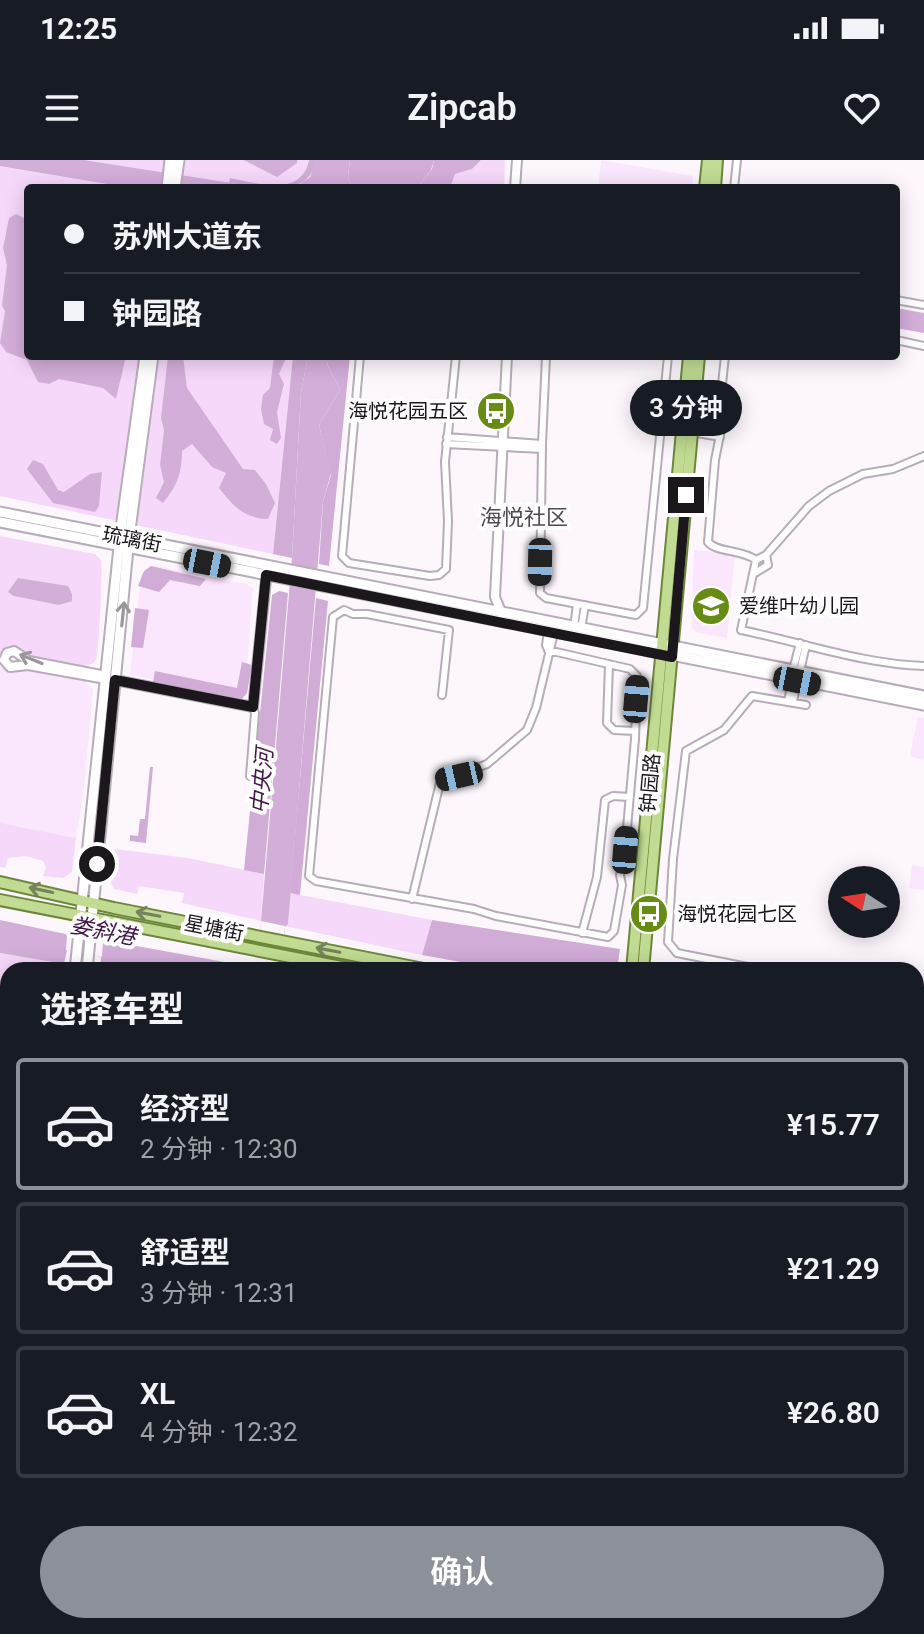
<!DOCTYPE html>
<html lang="zh">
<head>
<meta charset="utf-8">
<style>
  :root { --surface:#171b24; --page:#242831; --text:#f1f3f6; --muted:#9ea1a6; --line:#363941; --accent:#8c9099 }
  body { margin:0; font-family:Roboto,"Noto Sans SC",sans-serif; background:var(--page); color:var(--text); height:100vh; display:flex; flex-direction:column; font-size:30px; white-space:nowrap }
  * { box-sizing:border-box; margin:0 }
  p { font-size:26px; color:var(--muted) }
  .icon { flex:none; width:44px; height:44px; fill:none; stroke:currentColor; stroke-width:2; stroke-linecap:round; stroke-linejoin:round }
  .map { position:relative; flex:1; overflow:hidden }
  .panel { position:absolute; left:0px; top:802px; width:924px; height:672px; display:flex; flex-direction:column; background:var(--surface); border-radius:24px 24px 0 0; box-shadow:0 4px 20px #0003 }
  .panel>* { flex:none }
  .top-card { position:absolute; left:24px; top:24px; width:876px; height:176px; border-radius:8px; box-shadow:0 4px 20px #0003; display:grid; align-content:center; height:176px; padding:0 40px; background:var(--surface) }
  .needle { width:52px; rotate:282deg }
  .tools { position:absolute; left:828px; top:706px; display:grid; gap:16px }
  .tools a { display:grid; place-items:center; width:72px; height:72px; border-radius:50%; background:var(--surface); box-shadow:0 4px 20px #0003; font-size:40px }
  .end { position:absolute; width:36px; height:36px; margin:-18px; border:10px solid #1c171d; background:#fff; box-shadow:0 0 0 4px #fff }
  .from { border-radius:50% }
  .bubble { position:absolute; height:56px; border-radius:28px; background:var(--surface); box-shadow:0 4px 20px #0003; font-size:26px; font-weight:600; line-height:56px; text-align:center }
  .car { position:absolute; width:24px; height:48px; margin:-24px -12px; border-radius:10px; box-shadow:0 0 6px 2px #0007; background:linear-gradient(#222 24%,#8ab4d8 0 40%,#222 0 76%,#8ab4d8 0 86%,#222 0) }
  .top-card b { display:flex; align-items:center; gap:28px; height:76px; font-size:30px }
  .top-card b+b { border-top:2px solid var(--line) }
  .top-card i { width:20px; height:20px; background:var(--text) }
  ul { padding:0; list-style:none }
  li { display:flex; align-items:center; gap:24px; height:132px; margin:0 16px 12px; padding:0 24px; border:4px solid var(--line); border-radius:8px }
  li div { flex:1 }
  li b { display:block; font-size:30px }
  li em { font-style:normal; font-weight:600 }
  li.active { border-color:var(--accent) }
  li>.icon { width:72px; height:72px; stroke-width:1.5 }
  h2 { padding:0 40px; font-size:36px; line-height:96px }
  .action { display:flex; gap:16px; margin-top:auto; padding:16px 40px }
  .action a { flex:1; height:92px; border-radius:48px; background:var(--accent); color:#fff; font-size:32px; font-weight:600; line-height:92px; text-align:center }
  .status { display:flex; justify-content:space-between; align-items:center; height:56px; padding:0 40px; background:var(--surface); direction:ltr }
  .status svg { height:22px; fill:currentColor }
  header { display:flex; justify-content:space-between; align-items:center; height:104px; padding:0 40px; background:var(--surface); font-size:36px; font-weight:600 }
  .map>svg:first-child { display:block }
</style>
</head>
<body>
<div class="status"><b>12:25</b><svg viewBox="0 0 49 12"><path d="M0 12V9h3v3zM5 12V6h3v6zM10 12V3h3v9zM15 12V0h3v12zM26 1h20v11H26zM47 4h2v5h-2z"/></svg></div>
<header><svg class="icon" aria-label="menu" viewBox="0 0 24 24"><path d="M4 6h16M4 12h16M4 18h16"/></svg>Zipcab<svg class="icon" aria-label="heart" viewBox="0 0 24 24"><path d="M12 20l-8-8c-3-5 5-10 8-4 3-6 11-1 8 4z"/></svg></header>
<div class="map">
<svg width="924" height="1474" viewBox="0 0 924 1474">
  <rect width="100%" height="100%" fill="#fdf7fd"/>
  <path fill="#fae7fd" d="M601,0l92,16 -1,12h-94z
    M694,390l41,3 -8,85 -32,-6 -4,-5z
    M156,406l90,18 7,4 -8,103 -10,5 -105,-21 11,-99 6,-8z
    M0,506l10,7 18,-3 57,11 8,8 -9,100 -8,49 -76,-15z
    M918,557l6,1v42l-14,-4z
    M912,705l12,2v23l-15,-2z
    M37,1466h63l86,8h-150z"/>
  <path fill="#f6d8fb" d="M9,0h300l-2,28h-279v168h265l-20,198 -273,-58v-330l8,1z
    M481,0h24l-1,28h-54l5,-14 17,-5z
    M0,376l95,18 6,6c2,8 -2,91 -5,99 -3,6 -5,5 -11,7l-54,-10 -12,-9 -11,-1 -8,7z
    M0,663l76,15 -4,34 -9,6 -20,-2 3,-9 -3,-6 -17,-5 -18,2 -3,10 -5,-1z
    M115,689l73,9 76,16 -3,47 -79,-18 2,-10 -45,-7 -2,8 -23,-5 -3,-6z
    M290,733l142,27 -10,35 -137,-29 3,-3z
    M0,793l64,11 -1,6h-55v219l-8,-2z
    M916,845l8,1v46l-8,-2z
    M0,1067l8,2v357l-8,-3z"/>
  <path fill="#d1acd7" d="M309,0h8c-10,41 -57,27 -88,23l1,-5c26,5 72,20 79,-18z
    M350,0h84l-3,10 -14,18h-65l-4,-11z
    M293,196h15l-7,36 -9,166 -19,-4z
    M350,196l-21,210 -10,-2 4,-62 8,-27 -12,-50 21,-35c-3,-12 -15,-21 -13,-34z
    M151,406l55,13 -6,7 -30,-6 -11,12 -21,-6 6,-15z
    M279,431l9,2 -24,281 -20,-4 28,-275z
    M316,438l12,3 -28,294 -10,-2z
    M135,448l14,2 -6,38 -12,-1z
    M242,502l10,3 -5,28 -5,6 -89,-17 2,-11 82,17z
    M150,607h3l-7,76 -16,-2v-6l8,1 2,-17h5z
    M432,760l188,29 -3,21h-112l-83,-15z"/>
  <path fill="#d3aed9" d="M0,0h83l181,28h-133l-131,-22z
    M244,0h53v3l-20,14z
    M317,0h33l-2,17 4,11h-57l15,-11z
    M434,0h47l-9,9 -17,5 -5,14h-33l15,-19z
    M16,54l12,6v136h98l-10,43 -13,-11 -44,-9 -10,5 -11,-2 -11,-22 -21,-8 -6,-9 5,-32 -3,-5 5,-41 -4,-17 6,-30z
    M896,148l28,5v20l-28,-5z
    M168,196h15l4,32 56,81 12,1 11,14 9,19 -7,16c-24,-1 -34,-12 -49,-31l7,-15 -14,-6 -20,-23 -10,7c0,22 -5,35 -19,52l-7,-5 8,-16 -4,-17 4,-35 -3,-12z
    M274,196h13l-8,18 5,10 -7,28 4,26 -4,6 -7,-4 3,-11 -9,-5 -3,-15 2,-14 7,-7z
    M308,196h19c-2,13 10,22 13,34l-21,35 12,48 -8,29 -35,422 -3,3 -5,43h-180l1,-13 -34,-7 -3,14 -64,-11v-33l103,22 1,-2 153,28 35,-410 9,-166z
    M33,300l10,4 15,26 6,2 26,-18 12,-2 -3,34 -4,6 -42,-9 -26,-34z
    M18,418l50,8 4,8v7l-13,4 -45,-9 -6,-4z
    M916,943l8,1v33l-8,-1z
    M100,1466h119v8h-33z"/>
  <path fill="#fdf7fd" d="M261,761l24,5 -5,44 -23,-5z
    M67,775l36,7 -1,15 -36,-7z"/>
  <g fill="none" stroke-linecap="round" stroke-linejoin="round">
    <g stroke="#b8abba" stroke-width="10">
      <path id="minor" d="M734,28l3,-28
        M896,140l28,5
        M896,180l28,6
        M360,196l-18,200 7,7 81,13 9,-1 7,-6 2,-48 -3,-59 11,-106
        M546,196l-4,88 -2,149 6,5 90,17 7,-7 25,-252
        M725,196l-5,47 3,17 -8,40 -7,82c9,11 33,7 48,18
        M693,261l30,5
        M692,272l28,5
        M447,277l95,7
        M446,284l96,5
        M924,296l-31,13 -30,5 -34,17 -20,15 -43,49 -10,5 -15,70c60,12 121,34 183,36
        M755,413l13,-8 -2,-10
        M574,467l3,-23
        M581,469l4,-24
        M548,490l-2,-5 2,-13
        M609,504l-2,59 7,7 21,1
        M793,510l7,-27
        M800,511l6,-26
        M442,535l7,-65 -82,-16h-14l-9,-4 -11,7 -24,259 7,5 158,28 22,7 112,21 6,-6 8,-46 -2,-10 5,-25 10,-111 2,-63 -7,-7 -82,-19
        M788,542l4,-22
        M793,542l4,-21
        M250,616l5,-63 -2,-6
        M412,739l28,-116 47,-19 40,-34 9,-22 18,-75
        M582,773l15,-56 8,-77 8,-4 17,1
        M763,810l-86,-17 -9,-11 5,-83 13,-108 38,-21 28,-34 54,9
        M916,840l8,-2
        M428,1466l18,3 73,-3"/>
    </g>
    <g stroke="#b8abba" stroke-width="12">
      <path id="tertiary" d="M515,28l2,-28
        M502,454l-7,-17 12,-241
        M106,519l-78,-14 -18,2 -6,-7 3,-7 7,-2 15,10 77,15
        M115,520l138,27 14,-137"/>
    </g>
    <g stroke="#b8abba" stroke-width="13">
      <path id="secondary" d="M167,28l3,-28
        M175,28l4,-28
        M0,352l924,184
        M0,362l924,183
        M75,810l46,-442 24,-172
        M87,810l42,-432 24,-182
        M0,1041l8,1
        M0,1052l8,2
        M916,1219l8,2
        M916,1230l8,1
        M16,1474v-8
        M25,1474v-8
        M370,1474l1,-8
        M381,1474v-8"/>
    </g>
    <g stroke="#6d873a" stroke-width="14">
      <path id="primary" d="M705,28l3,-28
        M715,28l2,-28
        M0,722l114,26 315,62
        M0,740l357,70
        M632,810l57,-614
        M643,810l56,-614
        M916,907l8,2
        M916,920l8,2
        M575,1474l1,-8
        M586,1474v-8"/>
    </g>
    <use href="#minor" stroke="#fff" stroke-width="6"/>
    <use href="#tertiary" stroke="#fff" stroke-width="8"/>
    <use href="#secondary" stroke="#fff" stroke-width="9"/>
    <use href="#primary" stroke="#c1dc92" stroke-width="10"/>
  </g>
  <defs><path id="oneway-shaft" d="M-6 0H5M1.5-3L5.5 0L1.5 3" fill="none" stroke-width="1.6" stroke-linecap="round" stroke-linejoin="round" transform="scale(2)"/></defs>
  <g stroke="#999799">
    <use href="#oneway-shaft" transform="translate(123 454) rotate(-84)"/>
    <use href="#oneway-shaft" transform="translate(31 499) rotate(-158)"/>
  </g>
  <g stroke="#77835d">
    <use href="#oneway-shaft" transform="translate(41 730) rotate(-168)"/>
    <use href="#oneway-shaft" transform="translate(148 754) rotate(-169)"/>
    <use href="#oneway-shaft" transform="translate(328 790) rotate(-169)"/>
  </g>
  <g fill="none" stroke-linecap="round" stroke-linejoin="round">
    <path stroke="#1c171d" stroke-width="10" d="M97,704l18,-184 138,27 13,-132 406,82 14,-162"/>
  </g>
  <defs>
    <g id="bus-disc" transform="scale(2)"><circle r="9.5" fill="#668c15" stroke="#fff"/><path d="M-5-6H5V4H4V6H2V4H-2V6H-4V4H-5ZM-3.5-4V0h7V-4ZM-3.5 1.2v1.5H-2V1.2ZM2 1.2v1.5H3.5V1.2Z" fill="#fff"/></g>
    <g id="school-disc" transform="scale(2)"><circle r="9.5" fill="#668c15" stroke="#fff"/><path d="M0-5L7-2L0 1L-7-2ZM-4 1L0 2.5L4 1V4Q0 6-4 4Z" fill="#fff"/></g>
  </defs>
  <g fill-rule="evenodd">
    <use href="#bus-disc" x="496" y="251"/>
    <use href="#school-disc" x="711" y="446"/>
    <use href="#bus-disc" x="649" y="754"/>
  </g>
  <g text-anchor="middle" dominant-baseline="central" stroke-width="8" stroke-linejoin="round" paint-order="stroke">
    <g font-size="20" fill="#1c171d" stroke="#fff" text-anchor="start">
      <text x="468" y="251" text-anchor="end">海悦花园五区</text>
      <text x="739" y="446">爱维叶幼儿园</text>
      <text x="677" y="754">海悦花园七区</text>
    </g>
    <g font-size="20" fill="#1c171d" stroke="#fff">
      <text transform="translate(132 379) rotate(11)">琉璃街</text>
      <text transform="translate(650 623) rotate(-85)">钟园路</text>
      <text transform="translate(214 768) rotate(11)">星塘街</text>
    </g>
    <g font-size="22" fill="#524754" stroke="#fff">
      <text x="524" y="357">海悦社区</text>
    </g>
    <g font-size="22" font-style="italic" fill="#44174b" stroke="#fff">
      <text transform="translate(262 621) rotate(-85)">中央河</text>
      <text transform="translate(103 771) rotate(11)">娄斜港</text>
    </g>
  </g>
</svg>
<div class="tools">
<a><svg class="needle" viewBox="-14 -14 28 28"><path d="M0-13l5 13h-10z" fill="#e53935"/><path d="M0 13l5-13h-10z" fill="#9ea1a6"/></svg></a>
</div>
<i class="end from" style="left:97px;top:704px"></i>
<i class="end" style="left:686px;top:335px"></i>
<div class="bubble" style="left:630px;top:220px;width:112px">3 分钟</div>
<i class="car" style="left:540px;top:402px;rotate:181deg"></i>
<i class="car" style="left:207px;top:403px;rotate:101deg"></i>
<i class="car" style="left:797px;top:521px;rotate:101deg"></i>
<i class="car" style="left:636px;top:539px;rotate:5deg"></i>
<i class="car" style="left:459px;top:616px;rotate:257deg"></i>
<i class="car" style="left:625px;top:690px;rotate:5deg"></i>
<div class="top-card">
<b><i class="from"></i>苏州大道东</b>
<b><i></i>钟园路</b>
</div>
<section class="panel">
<h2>选择车型</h2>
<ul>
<li class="active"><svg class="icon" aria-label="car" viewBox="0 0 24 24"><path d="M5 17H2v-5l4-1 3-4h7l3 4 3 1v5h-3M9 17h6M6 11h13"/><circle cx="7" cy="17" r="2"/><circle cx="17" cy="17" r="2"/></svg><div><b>经济型</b><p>2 分钟 · 12:30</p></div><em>¥15.77</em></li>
<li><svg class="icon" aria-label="car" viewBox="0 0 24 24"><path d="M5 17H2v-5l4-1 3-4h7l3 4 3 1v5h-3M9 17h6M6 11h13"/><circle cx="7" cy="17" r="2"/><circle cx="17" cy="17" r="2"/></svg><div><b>舒适型</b><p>3 分钟 · 12:31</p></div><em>¥21.29</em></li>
<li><svg class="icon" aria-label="car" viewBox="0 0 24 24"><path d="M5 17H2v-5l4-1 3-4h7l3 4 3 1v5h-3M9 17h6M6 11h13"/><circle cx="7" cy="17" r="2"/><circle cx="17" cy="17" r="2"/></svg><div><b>XL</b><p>4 分钟 · 12:32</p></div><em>¥26.80</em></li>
</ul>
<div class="action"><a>确认</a></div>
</section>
</div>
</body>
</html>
